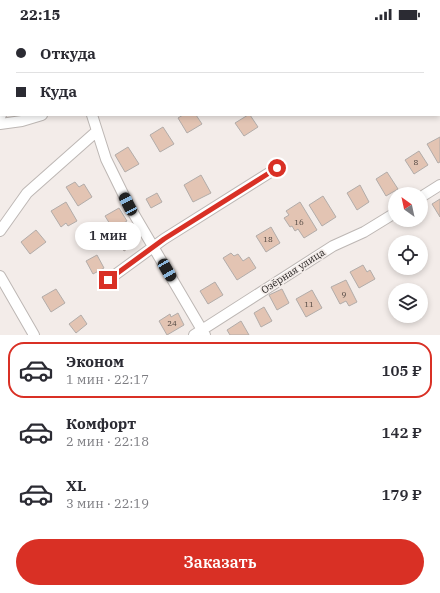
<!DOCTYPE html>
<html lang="ru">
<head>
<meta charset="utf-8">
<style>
  :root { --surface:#fff; --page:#f7f7f7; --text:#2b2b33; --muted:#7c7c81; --line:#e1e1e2; --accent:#d93025 }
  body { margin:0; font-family:"IBM Plex Serif",serif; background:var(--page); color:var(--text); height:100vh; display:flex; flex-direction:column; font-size:15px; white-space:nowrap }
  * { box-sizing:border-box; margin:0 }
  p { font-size:13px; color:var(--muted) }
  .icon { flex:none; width:22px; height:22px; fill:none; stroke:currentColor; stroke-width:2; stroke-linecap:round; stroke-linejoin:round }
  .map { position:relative; height:307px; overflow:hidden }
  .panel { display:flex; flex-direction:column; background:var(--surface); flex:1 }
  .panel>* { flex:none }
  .guide { position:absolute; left:0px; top:0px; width:440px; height:88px; box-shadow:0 2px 6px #0003; display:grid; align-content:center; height:88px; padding:0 16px; background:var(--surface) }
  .needle { width:26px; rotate:327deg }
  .tools { position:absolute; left:388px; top:159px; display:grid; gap:8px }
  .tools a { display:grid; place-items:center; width:40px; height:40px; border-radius:50%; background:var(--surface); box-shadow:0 2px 6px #0003; font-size:20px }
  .end { position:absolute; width:18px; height:18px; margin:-9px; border:5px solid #d93025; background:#fff; box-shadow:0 0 0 2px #fff }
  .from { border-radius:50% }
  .bubble { position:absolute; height:28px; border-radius:14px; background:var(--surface); box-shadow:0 2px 6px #0003; font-size:13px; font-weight:600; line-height:28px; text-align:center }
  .car { position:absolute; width:12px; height:24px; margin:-12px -6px; border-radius:5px; box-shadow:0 0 3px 1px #0007; background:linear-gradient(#222 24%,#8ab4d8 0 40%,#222 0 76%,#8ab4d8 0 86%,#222 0) }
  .guide b { display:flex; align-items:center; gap:14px; height:38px; font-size:15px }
  .guide b+b { border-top:1px solid var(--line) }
  .guide i { width:10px; height:10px; background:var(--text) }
  ul { padding:7px 0 0; list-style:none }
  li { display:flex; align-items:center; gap:12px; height:56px; margin:0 8px 6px; padding:0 8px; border:2px solid transparent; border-radius:16px }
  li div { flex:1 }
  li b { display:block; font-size:15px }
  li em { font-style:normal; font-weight:600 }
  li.active { border-color:var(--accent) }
  li>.icon { width:36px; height:36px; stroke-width:1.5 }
  .button { display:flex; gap:8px; margin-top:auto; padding:8px 16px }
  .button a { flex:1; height:46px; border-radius:24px; background:var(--accent); color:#fff; font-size:16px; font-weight:600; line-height:46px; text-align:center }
  .status { display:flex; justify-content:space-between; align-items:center; height:28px; padding:0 20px; background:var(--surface); direction:ltr }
  .status svg { height:11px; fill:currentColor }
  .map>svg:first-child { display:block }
</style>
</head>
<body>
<div class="status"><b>22:15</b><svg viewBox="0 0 49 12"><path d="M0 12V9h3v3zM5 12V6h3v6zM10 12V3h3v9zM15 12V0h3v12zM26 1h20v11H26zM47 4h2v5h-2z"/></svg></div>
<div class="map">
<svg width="440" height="307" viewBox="0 0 440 307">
  <rect width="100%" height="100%" fill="#f3ece9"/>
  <path fill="#e3c4b3" stroke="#b2aca9" d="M183,87h13l6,9 -15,9 -9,-15z
    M248,87h2l8,12 -14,9 -9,-13z
    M163,99l11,17 -14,8 -10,-17z
    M440,109v25l-2,1 -11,-19z
    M128,119l11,17 -14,8 -10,-17z
    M419,123l9,14 -14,9 -9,-14z
    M387,144l11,17 -12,7 -10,-17z
    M201,147l10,18 -18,9 -9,-17z
    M75,154l4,5 5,-3 8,13 -14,9 -12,-19z
    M360,157l9,17 -12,8 -10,-17z
    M157,165l5,9 -11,6 -5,-9z
    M323,168l13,21 -14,9 -13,-21z
    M440,171v18l-8,-13z
    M66,174l11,19 -9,5 -2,-3 -5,4 -10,-16z
    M300,174l17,28 -13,8 -6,-9 -3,2 -3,-5 -2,1 -6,-9 5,-3 -3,-4z
    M119,180l8,13 -14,8 -8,-13z
    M271,199l9,16 -14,9 -10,-16z
    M36,202l10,12 -16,12 -9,-12z
    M127,203l8,13 -11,7 -8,-13z
    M231,225l3,3 4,-2 5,7 6,-4 7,11 -19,12 -14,-22z
    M97,227l7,13 -11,6 -7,-13z
    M363,237l4,7 3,-2 5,9 -16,9 -9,-16z
    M346,252l11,22 -8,4 -3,-5 -6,3 -9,-17z
    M215,254l8,13 -15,9 -8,-13z
    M56,261l9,14 -14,9 -9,-15z
    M282,261l7,14 -12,7 -8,-15z
    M312,262l10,18 -16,9 -10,-18z
    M264,279l8,14 -11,6 -7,-14z
    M178,285l6,12 -17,10 -8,-14 11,-7 1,3z
    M81,287l6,9 -11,9 -7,-9z
    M241,293l8,14h-19l-3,-5z"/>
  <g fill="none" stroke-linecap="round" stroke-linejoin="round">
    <g stroke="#bdb7b4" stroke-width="12">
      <path id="minor" d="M106,0l1,1
        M215,1l1,-1
        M0,86l1,1
        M92,87l14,44 22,45 77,131
        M0,96l22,-3 20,-6
        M421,169l19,-12
        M0,203l27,-38 70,-62
        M0,248l34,59
        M108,252l56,-41 113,-71
        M194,307l139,-89 31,-14 31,-19"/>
    </g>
    <g stroke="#bdb7b4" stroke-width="14">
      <path id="major" d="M0,9l1,-6"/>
    </g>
    <use href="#minor" stroke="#fff" stroke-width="10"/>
    <use href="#major" stroke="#fff" stroke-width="13"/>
  </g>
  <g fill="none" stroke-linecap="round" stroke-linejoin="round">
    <path stroke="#d93025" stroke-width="5" d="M108,252l56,-41 113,-71"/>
  </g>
  <g text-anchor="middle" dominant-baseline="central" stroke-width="3.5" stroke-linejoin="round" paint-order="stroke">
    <g font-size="8" fill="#4e443f">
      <text x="416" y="134">8</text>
      <text x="299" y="194">16</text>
      <text x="268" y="211">18</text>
      <text x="344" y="266">9</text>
      <text x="309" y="276">11</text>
      <text x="172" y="295">24</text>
    </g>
    <g font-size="10" fill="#1c1918" stroke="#f3ece9">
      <text transform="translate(293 243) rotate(-33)">Озёрная улица</text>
    </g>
  </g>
</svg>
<div class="tools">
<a><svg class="needle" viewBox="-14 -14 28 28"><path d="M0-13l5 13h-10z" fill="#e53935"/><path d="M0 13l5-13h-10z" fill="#7c7c81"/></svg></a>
<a><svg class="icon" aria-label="locate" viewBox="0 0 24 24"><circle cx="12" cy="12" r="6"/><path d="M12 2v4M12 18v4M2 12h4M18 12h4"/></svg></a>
<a><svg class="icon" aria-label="layers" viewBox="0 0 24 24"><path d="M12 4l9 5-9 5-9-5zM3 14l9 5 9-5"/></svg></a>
</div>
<i class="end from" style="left:277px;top:140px"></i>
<i class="end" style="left:108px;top:252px"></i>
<div class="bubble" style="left:75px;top:194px;width:66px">1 мин</div>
<i class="car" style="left:128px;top:176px;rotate:333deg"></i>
<i class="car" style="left:167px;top:242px;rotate:150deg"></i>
<div class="guide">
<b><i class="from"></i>Откуда</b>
<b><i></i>Куда</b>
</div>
</div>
<section class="panel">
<ul>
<li class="active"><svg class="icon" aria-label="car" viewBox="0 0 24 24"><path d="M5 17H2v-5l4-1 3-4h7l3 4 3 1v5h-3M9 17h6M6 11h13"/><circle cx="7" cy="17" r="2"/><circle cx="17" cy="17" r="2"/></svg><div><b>Эконом</b><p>1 мин · 22:17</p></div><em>105 ₽</em></li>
<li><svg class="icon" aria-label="car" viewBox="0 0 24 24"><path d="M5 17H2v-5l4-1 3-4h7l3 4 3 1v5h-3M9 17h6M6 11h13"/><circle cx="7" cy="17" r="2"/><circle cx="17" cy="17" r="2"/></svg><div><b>Комфорт</b><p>2 мин · 22:18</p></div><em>142 ₽</em></li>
<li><svg class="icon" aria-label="car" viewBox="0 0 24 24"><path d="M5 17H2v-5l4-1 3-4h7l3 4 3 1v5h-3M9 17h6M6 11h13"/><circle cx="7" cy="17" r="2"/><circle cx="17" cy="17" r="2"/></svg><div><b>XL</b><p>3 мин · 22:19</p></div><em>179 ₽</em></li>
</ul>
<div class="button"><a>Заказать</a></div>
</section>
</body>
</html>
